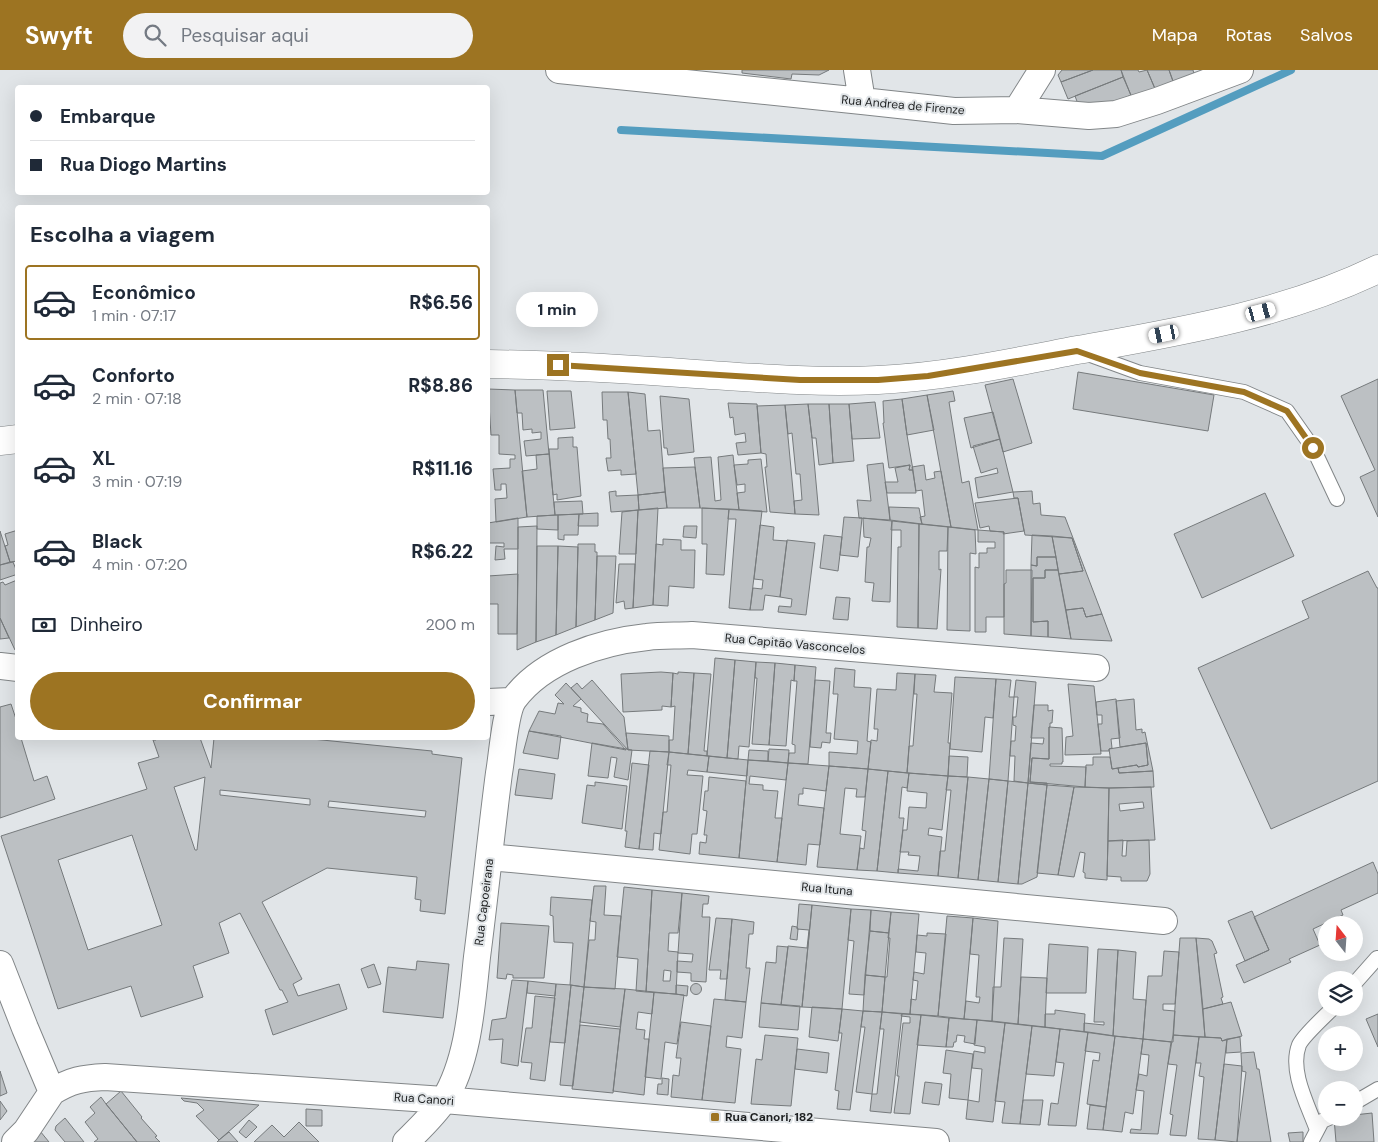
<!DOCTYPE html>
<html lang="pt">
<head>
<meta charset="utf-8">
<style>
  :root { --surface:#fff; --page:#f2f2f3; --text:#1f2937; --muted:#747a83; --line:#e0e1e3; --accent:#9d7422 }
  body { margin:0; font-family:"DM Sans",sans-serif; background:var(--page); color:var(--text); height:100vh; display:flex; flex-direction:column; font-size:19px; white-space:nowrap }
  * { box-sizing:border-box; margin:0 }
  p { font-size:16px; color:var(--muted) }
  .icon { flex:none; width:28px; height:28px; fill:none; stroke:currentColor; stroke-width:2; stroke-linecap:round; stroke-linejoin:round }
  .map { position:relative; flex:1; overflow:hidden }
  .side { position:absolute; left:15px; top:135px; width:475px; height:535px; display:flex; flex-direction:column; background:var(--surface); border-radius:5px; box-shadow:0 5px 20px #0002 }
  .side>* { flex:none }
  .banner { position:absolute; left:15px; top:15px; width:475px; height:110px; border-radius:5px; box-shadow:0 5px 20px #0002; display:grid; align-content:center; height:110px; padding:0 15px; background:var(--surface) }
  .needle { width:32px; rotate:343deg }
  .fabs { position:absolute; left:1318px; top:846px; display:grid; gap:10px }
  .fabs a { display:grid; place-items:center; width:45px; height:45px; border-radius:50%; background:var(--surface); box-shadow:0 5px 20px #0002; font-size:25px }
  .end { position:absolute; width:22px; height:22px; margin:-11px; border:6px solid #9d7422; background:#fff; box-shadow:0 0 0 2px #fff }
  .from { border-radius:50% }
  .bubble { position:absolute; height:35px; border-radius:18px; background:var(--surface); box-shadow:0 5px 20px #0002; font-size:16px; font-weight:800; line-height:35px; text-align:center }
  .car { position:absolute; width:15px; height:30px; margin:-15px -8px; border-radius:6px; box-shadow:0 0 4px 1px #0007; background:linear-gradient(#fff 24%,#345 0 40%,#fff 0 76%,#345 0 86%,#fff 0) }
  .banner b { display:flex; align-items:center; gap:18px; height:48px; font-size:19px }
  .banner b+b { border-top:1px solid var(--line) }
  .banner i { width:12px; height:12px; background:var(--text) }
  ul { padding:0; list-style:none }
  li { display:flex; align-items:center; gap:15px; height:75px; margin:0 10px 8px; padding:0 5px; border:2px solid transparent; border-radius:5px }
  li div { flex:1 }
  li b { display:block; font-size:19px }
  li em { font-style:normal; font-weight:800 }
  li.active { border-color:var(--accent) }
  li>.icon { width:45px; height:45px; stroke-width:1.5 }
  h2 { padding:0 15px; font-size:22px; line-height:60px }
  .pay { display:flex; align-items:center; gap:12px; height:55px; padding:0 15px; font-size:19px }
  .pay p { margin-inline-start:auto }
  .cta { display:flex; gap:10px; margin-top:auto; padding:10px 15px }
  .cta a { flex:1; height:58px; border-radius:30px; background:var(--accent); color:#fff; font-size:20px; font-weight:800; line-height:58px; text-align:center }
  header { display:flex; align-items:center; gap:30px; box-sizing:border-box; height:70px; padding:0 25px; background:var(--accent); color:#fff }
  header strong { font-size:24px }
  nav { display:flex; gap:28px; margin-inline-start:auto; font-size:18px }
  .search { width:350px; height:45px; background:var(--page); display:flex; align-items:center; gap:12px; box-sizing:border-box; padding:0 18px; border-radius:28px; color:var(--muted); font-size:19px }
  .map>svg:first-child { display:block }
</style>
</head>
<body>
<header>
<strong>Swyft</strong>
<div class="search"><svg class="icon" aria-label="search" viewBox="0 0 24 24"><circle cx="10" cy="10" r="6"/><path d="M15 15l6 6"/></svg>Pesquisar aqui</div>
<nav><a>Mapa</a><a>Rotas</a><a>Salvos</a></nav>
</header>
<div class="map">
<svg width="1378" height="1072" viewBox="0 0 1378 1072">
  <rect width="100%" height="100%" fill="#e1e5e8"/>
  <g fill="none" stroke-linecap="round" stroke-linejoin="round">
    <path stroke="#549dbf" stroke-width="8" d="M621,60l481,26 189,-86"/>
  </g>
  <path fill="#bcc0c3" stroke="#767a7c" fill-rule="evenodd" d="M742,0h87l-10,5 -27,-1 -1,5 -49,-6z
    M1062,0h31l-32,12 -3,-7z
    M1093,0h28l2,7 -55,22 -7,-17z
    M1121,0h17l1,2 8,-2 9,21 -23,10z
    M1147,0h22l5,14 -18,7z
    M1169,0h24l1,4 -20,10z
    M1123,7l8,18 -30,13 -20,4 -6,-16z
    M1078,302l136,23 -6,36 -135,-22z
    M1013,309l19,64 -29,9 -18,-67z
    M1378,309v138l-18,-40 15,-7 -34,-74z
    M488,319l27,1 12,127 -31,5 -1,-23 12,-1 -1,-14h-5v6h-6l-2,-21 17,-1v-9h5v-4l-16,-1v-19h-8z
    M515,320h28l6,64 -23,2 -2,-15 17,-2v-7l-9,1v-4l-9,1 -1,-17h-5z
    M547,321h24l4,37 -25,2z
    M953,321l2,10 -6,1 13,81 7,-2 9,49 -27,-3 -24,-132z
    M602,322h26l8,82 -15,1v-5l-13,1 -2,-13h5l-1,-19h-2l-1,-19h-4z
    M628,322l17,2 3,37 12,-1 5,62 -27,3z
    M927,325l7,35 -27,5 -5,-36z
    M660,326l29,3 5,53 -26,3 -1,-7h-3z
    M902,329l5,36 6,35h-4l1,-5 -21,3 -6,-45h1l-1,-22z
    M875,332l5,36 -28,1 -3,-35z
    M728,333l29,1 4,49 -23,2 -2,-12 10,-1 -1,-9 -10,2 -2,-18 -3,1z
    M808,334l4,34 7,77 -24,-1 -1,-13 8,-1 -2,-26h-4l-4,-41 -4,1 -3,-29z
    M808,334h21l4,59 -14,2 -3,-27h-4z
    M829,334h20l5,57 -21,2z
    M785,335l9,96 1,13 -25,-2 -5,-45h2l-1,-13 -5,-1 -4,-47z
    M993,342l7,27 -29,9 -7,-30z
    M573,367v10h4l4,49 -24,4v-6l-4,1 -4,-46h9v-11z
    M1000,369l13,53 -35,6 -3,-20 23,-5 -1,-5 -16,5 -8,-27z
    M549,384l6,61 -28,2 -5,-46 15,-2 -1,-14z
    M733,385l6,55 -39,-2 -6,-50 17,-1 4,44 6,-1 -3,-43z
    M761,389l6,53 -28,-2 -2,-17 8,-1v-8l-8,1 -3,-20 14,-1v-4z
    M883,393l7,57 -31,-2 -2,-18 14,1 -4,-36z
    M910,395l-1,5h4l3,23h-29l-2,-11h13l-3,-14z
    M924,395l2,15 9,-2 -1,-6 7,-1 10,56 -29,-3 -2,-7 5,-1 -3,-26 -6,1 -4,-24z
    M695,397l5,41h-33l-4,-40z
    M616,421v5l22,-1 1,15 -28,2 -2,-20z
    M1032,421l1,13 7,-1 1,12 24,2 37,97 -16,3 -3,-9 -17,2 -7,-36 24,-3 -11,-33 -47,-3 -7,-37h-4l-1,-6z
    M665,422l2,16 -28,2 -1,-15z
    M1265,423l29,63 -92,42 -28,-64z
    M1018,428l6,33 -21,3 1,-2 -14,-1 -1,-5 -9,2 -5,-25z
    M582,431l1,13 -28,1 -1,-13z
    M889,437l30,1 3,16 -32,-4z
    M658,438l-5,97 -20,3 5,-98z
    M702,438l27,1 -5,66 -18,-1 1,-30h-5z
    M729,439l33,2 -12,99 -21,-2 7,-89h-8z
    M638,440l-2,44h-17l3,-42z
    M598,443v13h-20l1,-12z
    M579,444l-1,21h-14v5l-6,-1v-24z
    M558,445v15l-21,-1v-13z
    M844,447l18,1 -4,39 -18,-2z
    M518,448v31h-14l1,10 -10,1 1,-14 8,1v-4h-16v-20z
    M863,448l29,3 -2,81 -18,-1 2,-18 -9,-1 2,-35h2l2,-9 -7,-1z
    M892,451l27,3 -1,104 -21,-1 1,-80h3v-17h-10z
    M919,454l29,3 -1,24h-8v19l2,-1 -4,60 -19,-1z
    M760,455l14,2 -1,13 14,1 -7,56 -15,-2 -2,15h-13l3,-22 9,1 1,-9 -9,-1z
    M537,456l-1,116 -19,8 1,-123z
    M684,456h13l-1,12 -13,-1z
    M948,457l27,3 1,24 -6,-1v78l-23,-1z
    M18,460v31l-8,1 -5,-16 3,-1 -3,-11z
    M978,460l26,2v85h-18v15h-11v-65l4,1v-15h8v-5h8v-6h-17z
    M0,461l10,31 -10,3z
    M824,465l18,2 -4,34 -18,-3z
    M1032,465l20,1 4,21h-19v9l-6,-1z
    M1052,466l20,2 11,33 -24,3z
    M663,469l18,1v10h14l-1,38 -25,-2 -1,20 -15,-1 3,-61 7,1z
    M787,470l28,3 -9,72 -28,-3 1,-6 12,1 1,-8 -12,-2z
    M578,474h17v8h2v4l-2,64 -19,7z
    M537,476h21l-2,89 -20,7z
    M558,476l20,1 -2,80 -20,8z
    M597,486h19l-3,57 -18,7z
    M1037,487h19l2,13h-13v8h-12v44l15,-1v16l-17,-1v-71l6,1z
    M13,492l5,12 -18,6v-15z
    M619,494h16l-2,44 -8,1 -1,-8 -8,2z
    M1006,500h26l-1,66 -27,-2v-50l2,-1z
    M1045,500h13l13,69 -23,-2v-16l-15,1v-44h12z
    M1368,501l9,17h1v193l-107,48 -73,-161 111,-50 -7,-17z
    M518,504l-1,60h-19v-30h-10v-28z
    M17,510l1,1v69h-3l-15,-32v-35l3,-1 2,3z
    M836,527l14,1 -2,22 -15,-1z
    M1083,538l3,9 16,-3 10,27 -41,-2 -5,-29z
    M0,548l9,20 -9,1z
    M715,588l20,2 -8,98 -20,-2z
    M735,590l21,2 -7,85 -10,-1 -1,13 -11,-1z
    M756,592l19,1 -6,82 -17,-1 5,-66h-2z
    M775,593l20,2 -1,16 -3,-1 -5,66 -17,-1z
    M795,595l21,2 -8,97 -20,-1 1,-10h6v-8l-3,-1 5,-63h-3z
    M835,598l20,2 -1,17 17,1 -4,53 4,1 -3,27 -39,-3v-14l28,2 1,-13 -24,-2 4,-45h-5z
    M661,602l12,1 -2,34 -9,-1v4l-39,2 -2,-38z
    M678,602l16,1 -6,81 -19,-2v-12h4l2,-34 -4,1 2,-34 5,1z
    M694,603l17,1 -7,77h3v5l-19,-2z
    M897,603l18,1 -8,99 -39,-4 3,-29 6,1 1,-12h-4l3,-40 19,1z
    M915,604l21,1 -2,17 18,1 -4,50h2l-2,33 -41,-3 2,-27h4l4,-52h-3z
    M955,607l41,2 -3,39 -8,-1 -3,35 -32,-3z
    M996,609l15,1 -2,17h5l-6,84 -19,-2z
    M592,610l32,37 4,33 -57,-62 6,-5 5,6z
    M815,610l15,1 -4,52h5l-1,10 -8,-1 -1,6 -11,-1z
    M1016,610l20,2 -8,101 -14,-2 1,-25h-5l1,-15h4l1,-15 -3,-1v-8h3l2,-20h-4z
    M566,613l15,16 -8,7 8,2v4l7,2 -1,8 16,2 23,26 -97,-19 10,-20 16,3 3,-11 6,1 -9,-9z
    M1068,614l26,2 7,68 -36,1 1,-18 7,-1z
    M1116,629l4,39 -9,1 1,9 -3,1v2h-8l-3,-27h4v-9h-5l-1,-13z
    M1134,629l2,31 6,-1v4l3,-1 8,39 -34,2 -1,-5 19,-3 1,2 10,-2 -2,-22 -26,4 -4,-46z
    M11,634l7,21v13h3l13,43 13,-5 8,23 -55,19v-111z
    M1034,635h14v6l5,-1 -1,13h-2v4h-1v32l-17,-1 -2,24 17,1v2l-19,-2 3,-40 12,1 1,-6h-13z
    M1049,657l13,1 1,34h-1v2h-12v2l36,1 -1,20 -55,-5 2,-24 17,1z
    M529,661l32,5 -3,23 -35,-6z
    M626,663l43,3v16l-41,-2z
    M155,668h45l11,30 3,-30h88l130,13v3l30,4 -17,156 -25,-3 1,-11 -6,-1 2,-22 -90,-9 -65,34 40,77 -9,5 5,12 41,-12 8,25 -74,26 -8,-25 23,-8 -6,-12h-2l-40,-77 -21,10 10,30 -36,13 10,31 -62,20 -10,-31 -73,23 -57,-173 146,-47 -9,-26 21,-6 -6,-17h3zM205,707l-8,73h-2l-21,-63zM220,720l90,9v6l-90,-10zM329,731l97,10 -1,6 -97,-10zM132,765l30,90 -74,25 -30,-90z
    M592,673l40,7 -4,30 -14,-3 3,-19 -6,-1 -3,21 -20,-2z
    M1146,673l2,22 -10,2 -1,-2 -25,4 -3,-20z
    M769,679l20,1 -1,13 -20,-2z
    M749,680l19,1v10l-20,-1z
    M650,681l19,1 -8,82 -7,-1 -1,17 -14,-1z
    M669,682l40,4 -2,16 -19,-2 -1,5 16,1 -6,58h-5l-2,20 -31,-4 4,-38h4l4,-47h-4z
    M709,686l39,4 -1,16 -40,-4z
    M949,686l19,1 -1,20 -19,-1z
    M1093,687h17l2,12 6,-1 1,5 34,-2 1,16 -45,1 -24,-1 1,-22h7z
    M748,690l40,3 -2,17 -36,-4 -1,8 14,1v5l15,1 -3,27h7l-5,44 -38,-4z
    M632,693l17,2 -10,84 -14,-2 2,-16h-2z
    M788,693l41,3 -3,25 -23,-3v6h-4l-1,11 26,3 -4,37 -12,-1 -2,21 -29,-3z
    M829,696l39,3 -3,28h-9l1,-8 -12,-1 -5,46 21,2 -4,34 -40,-3z
    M519,699l36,5 -3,25 -37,-4z
    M868,699l20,2 -11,100 -20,-1 3,-22 4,1 2,-18 -4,-1z
    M888,701l21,2 -2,15 -5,-1 -3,31h5l-6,55 -21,-2z
    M909,703l39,3 -6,54 -13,-2 -1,7 14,2 -4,39 -40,-3v-4l20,2 2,-15 -12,-1 1,-3h-9l3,-22h4l2,-23 17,1 1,-15 -20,-2z
    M948,706l20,1 -10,101 -20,-2 2,-25h5l6,-61h-5z
    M709,707l37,4 -7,77 -40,-4 1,-12 6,1 1,-8h-3l3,-24 -4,-1 2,-19h3z
    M968,707l21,2 -11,101 -20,-2z
    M989,709l19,2 -10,101 -20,-2z
    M1008,711l20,2 -10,101 -20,-2z
    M595,712l32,4 -5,43 -40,-6 5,-38 8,1z
    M1028,713l19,2 -10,92 -15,7h-4z
    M1047,715l27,2 -16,88 -21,-2z
    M1074,717l35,1 -2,92 -22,-2v-5l-2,-1 2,-19 -5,-1 -6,25 -16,-2z
    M1151,717l4,53 -47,1 1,-53zM1143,732l1,6 -24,3 -1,-7z
    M1123,770l-1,16h4l1,-15 22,-1 1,34 -3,7h-26v-4l-14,-1 1,-35z
    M1373,792l5,12v19l-37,17 2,5 -30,14 7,16 -31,14 2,3 -47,21 -8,-18 33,-15 -15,-33z
    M594,816h12l-2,29 17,1 -6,73 -31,-2 5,-47h6l1,-18 -6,-1z
    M624,817l28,3 -6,102 -10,-1 2,-32 -21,-2z
    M652,820l30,3 -4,40h-9l-1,18 10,1 -2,42 -30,-2zM664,900l7,1 -1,10h-7z
    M682,823l27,3 -1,8h-5l-1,13h8l-4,65 -15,-1v-8l-14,-1v-11l15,1 1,-8 -15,-1z
    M551,827l41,3 -8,87 -14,-2 3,-42 -19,-1 -1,-26 -3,-1z
    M799,834l13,1 -10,102 -21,-2 7,-59 19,2 2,-18 -12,-1z
    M812,835l39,4 -9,100 -40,-2z
    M851,839l20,1 -7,85 -15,-1 5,-53 -6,-1z
    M871,840l20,2 -2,21 -19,-2z
    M1252,841l17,39 -24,11 -17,-40z
    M891,842l28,2 -9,100 -28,-2 3,-35h2l3,-39h-2z
    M947,846l26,2 -9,101 -26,-3z
    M716,848l16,1 -5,60h-7l1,-9h-12z
    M973,848l25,3 -6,100 -28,-2 2,-18 13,2 1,-6h-4l3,-42 -9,-1z
    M732,849l22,3 -1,12h-4l-3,34h4l-4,34 -21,-2z
    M501,853l48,3 -5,52h-31v-3l-6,-1 -1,5 -9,-1z
    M792,856l5,1 1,2 -1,11 -7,-1z
    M870,861l19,2 -4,44 -20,-2z
    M927,863l19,1 -8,82 -28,-2 1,-15 5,1 2,-19 -5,-1 1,-8 10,2 2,-21 -10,-1 1,-17 10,1z
    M1004,868l19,1 -5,85 -26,-3 1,-34h8z
    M1180,868h16l9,99 -32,-2z
    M1196,868l13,1 3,2 5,12 -3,1 9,43 -2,1 2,6 -20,5z
    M1049,874l39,3 -2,46h-40z
    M777,876l11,1 -7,58 -20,-2 5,-41 10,1z
    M1098,879l20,1 -5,86 -29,-4v-9l20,2v-3h-10z
    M1118,880l18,2 -3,47 13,1 -3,39 -30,-3z
    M1164,881l15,1 -4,52h-12v6l12,1 -2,31 -30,-3 5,-63h14z
    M417,891l32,3 -6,54 -60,-6 5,-45 28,3z
    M374,894l7,20 -13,4 -7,-19z
    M865,905l20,2 -3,35 -19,-1z
    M1021,907l26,1 -2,49 -27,-3z
    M512,910l16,1 -10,85 -17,-3 2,-24 -14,1 3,-20 14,-2z
    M528,911l28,3 -1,12 -28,-3z
    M690.5 919a5.5 5.5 0 1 1 11 0a5.5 5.5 0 1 1-11 0Z
    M556,914l15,1 -6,58 -15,-1z
    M571,915l13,2 -11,99 -13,-1z
    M676,915l12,1 -1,10 -11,-2z
    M584,917l41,2 -5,38 -40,-5z
    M625,919l29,3 -2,22 -14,-2 -2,17 9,1 -1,9h5l-5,56 -31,-4z
    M654,922l30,3 -7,49 -12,-2 -4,37 -16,-2z
    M535,926l20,2 -10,83 -15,-2 2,-16 -11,-1 5,-34h6z
    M714,929l32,3 -4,36 -15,-2 -1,11 15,2 -6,54 -33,-3z
    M1231,932l11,34 -20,5 -1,-3 -16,-1 -2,-28z
    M761,933l39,3 -2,24 -39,-3z
    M812,937l30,2 -4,32 -29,-4z
    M842,939l21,2 -13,99 -13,-1 2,-18 -4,-1 7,-57h-3z
    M1055,940l30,4 -1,18 -39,-5v-13h10z
    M863,941l19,1 -10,82 -16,-2 9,-65h-4z
    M882,942l20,2 -11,99 -21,-2 2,-17h5l7,-65h-4z
    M902,944l19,1 -11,99 -16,-1 5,-37h-2l6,-53h7v-6l-9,-1z
    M1378,944v33l-12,-28z
    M921,945l28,3 -3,29 -29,-2z
    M949,948l28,2 -2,24 -11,-2 1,-6 -8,-1 -1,7h-2l-1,5h-7z
    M977,950l28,3 -12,99 -27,-3 2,-19 11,2 3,-33 -10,-1 2,-17 11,2v-6l-11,-2z
    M681,952l30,4 -9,74 -31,-3 2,-22 6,1 2,-18h-5z
    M1005,953l27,3 -12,98 -18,-1 3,-21 -10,-1z
    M580,955l40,4 -7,64 -41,-4z
    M1032,956l28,3 -6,47 -28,-2z
    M1060,959l28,3 -12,94 -28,-1 3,-22 7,1 6,-41 -8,-1z
    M1088,962l27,4 -9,71 -19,-3 6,-44 6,1 1,-8 -15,-2z
    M765,965l33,3 -7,68 -40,-2 5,-45 6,1z
    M1173,965l26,2 -13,99 -16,-1 3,-20 -3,-1 7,-49 -9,-1z
    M1115,966l28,3 -10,75 -8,-2 -3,20 -19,-2z
    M1199,967l22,1 1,3 5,-2 -12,101 -17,-1 6,-62 -5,-1 2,-13h-5z
    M1240,967l1,15 -15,1 1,-14z
    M1143,969l28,3 -13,92 -28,-1 1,-4 10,1 3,-39 -8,-1 3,-16 8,2 2,-21 -8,-1z
    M797,979l32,4 -2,20 -32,-4z
    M946,980l27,4 -5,46 -19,-2 2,-24 -8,-1z
    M1254,982l3,17h2l12,73h-34l9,-70 -4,-1 -1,-18z
    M1224,994l18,2 -5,76 -22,-2z
    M0,1001l7,22 -7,3z
    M662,1008l7,1 -1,16 -11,-1 1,-10h4z
    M925,1012l17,2 -3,21 -17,-2z
    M121,1021l21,26 -1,1 16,18 -2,1 5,5h-23l-31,-38z
    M101,1027l5,7 31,38h-43l4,-3 -13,-17 10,-9 -5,-6z
    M181,1028l78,7 -40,35 -23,-24 8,-6 -7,-7 -13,-2z
    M1023,1030h20l-3,25 -20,-1z
    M0,1031l7,10 -7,9z
    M1090,1035l16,2 -3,23 -16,-1z
    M306,1039l16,1v16h-16z
    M1372,1043l2,29h-38l-2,-24h20v-3z
    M65,1048l19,24h-19l-10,-12 1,-4z
    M249,1050l8,7 -11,11 -7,-6z
    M299,1052l20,20h-65l18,-17 12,12z
    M40,1061l9,11h-17z
    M229,1062l9,10h-21l2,-2z
    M1303,1062v10h-13l-2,-9z"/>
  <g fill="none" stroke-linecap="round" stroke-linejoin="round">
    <g stroke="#828688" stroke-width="16">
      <path id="lane" d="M1085,283l55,20 104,19 43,19 26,37 24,51
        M1354,914l23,-26
        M1354,1033l24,-14
        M1317,1060c-9,-25 -28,-59 -18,-85 4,-9 26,-29 34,-37
        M1311,1072l11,-21 7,-3"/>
    </g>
    <g stroke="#828688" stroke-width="28">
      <path id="street" d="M559,0l303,31 92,10 63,-1 72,6 27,-2 41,-13 83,-31
        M857,0l5,31
        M1017,40l25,-40
        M0,596l18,2
        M488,632l24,-1
        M489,787l675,64
        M0,894l25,64 27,64c19,-12 31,-14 53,-15l339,23 492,42
        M15,1072l11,-11 26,-39
        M406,1072c13,-13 28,-27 38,-42 25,-40 28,-98 33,-143 8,-61 14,-123 22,-184 3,-16 6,-62 15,-74 29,-39 86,-57 133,-62 15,-2 30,-1 45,-2l404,33"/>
    </g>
    <g stroke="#828688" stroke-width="29">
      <path id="secondary" d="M488,294c69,1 139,5 208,10 61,4 122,9 182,6 64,-3 127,-16 189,-28 105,-19 214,-36 311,-83
        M0,371l18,-2"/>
    </g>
    <use href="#lane" stroke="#fff" stroke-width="14"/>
    <use href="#street" stroke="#fff" stroke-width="26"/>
    <use href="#secondary" stroke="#fff" stroke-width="28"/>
  </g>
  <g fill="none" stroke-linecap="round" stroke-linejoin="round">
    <path stroke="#9d7422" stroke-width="6" d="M558,295l242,15h78l50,-4 149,-25 63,22 104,19 43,19 26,37"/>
  </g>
  <rect fill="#9d7422" stroke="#e1e5e8" stroke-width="2" x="710" y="1042" width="10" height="10" rx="2.5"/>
  <g text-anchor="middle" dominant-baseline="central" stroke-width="4" stroke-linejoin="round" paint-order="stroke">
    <g font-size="12" fill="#1d1f20" stroke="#e1e5e8">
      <text transform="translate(903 35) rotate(5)">Rua Andrea de Firenze</text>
      <text transform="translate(795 574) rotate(5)">Rua Capitão Vasconcelos</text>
      <text transform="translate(827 819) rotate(5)">Rua Ituna</text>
      <text transform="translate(484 832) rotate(-83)">Rua Capoeirana</text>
      <text transform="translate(424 1029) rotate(4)">Rua Canori</text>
    </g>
    <g font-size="12" font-weight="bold" fill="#1d1f20" stroke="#e1e5e8" text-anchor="start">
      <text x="725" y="1047">Rua Canori, 182</text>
    </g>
  </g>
</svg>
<div class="fabs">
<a><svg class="needle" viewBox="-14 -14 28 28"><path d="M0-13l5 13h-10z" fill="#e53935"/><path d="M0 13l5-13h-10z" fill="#747a83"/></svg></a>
<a><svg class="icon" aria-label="layers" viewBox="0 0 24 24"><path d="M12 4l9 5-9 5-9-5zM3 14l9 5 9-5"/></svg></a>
<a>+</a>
<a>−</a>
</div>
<i class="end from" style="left:1313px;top:378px"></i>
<i class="end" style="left:558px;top:295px"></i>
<div class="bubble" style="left:516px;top:222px;width:82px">1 min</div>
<i class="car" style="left:1261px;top:242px;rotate:75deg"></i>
<i class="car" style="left:1164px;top:264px;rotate:258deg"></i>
<div class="banner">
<b><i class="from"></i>Embarque</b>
<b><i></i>Rua Diogo Martins</b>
</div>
<section class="side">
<h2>Escolha a viagem</h2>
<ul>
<li class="active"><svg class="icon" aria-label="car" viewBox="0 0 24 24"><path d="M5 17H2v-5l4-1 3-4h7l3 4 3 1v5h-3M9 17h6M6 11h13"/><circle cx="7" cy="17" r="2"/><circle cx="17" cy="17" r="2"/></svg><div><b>Econômico</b><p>1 min · 07:17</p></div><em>R$6.56</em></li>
<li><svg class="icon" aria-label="car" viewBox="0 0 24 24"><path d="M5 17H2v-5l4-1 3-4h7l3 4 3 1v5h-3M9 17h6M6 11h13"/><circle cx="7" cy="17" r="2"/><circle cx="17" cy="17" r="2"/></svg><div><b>Conforto</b><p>2 min · 07:18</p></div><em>R$8.86</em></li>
<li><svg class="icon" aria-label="car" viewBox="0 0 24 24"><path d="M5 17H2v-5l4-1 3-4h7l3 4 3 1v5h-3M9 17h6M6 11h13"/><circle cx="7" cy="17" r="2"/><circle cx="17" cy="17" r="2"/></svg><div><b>XL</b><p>3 min · 07:19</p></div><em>R$11.16</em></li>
<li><svg class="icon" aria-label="car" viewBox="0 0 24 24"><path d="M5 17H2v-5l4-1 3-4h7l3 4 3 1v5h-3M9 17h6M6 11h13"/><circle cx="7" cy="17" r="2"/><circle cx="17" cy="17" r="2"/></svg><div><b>Black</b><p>4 min · 07:20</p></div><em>R$6.22</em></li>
</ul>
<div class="pay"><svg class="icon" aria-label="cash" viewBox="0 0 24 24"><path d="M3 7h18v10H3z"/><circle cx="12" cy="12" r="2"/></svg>Dinheiro<p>200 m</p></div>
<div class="cta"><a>Confirmar</a></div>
</section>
</div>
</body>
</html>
